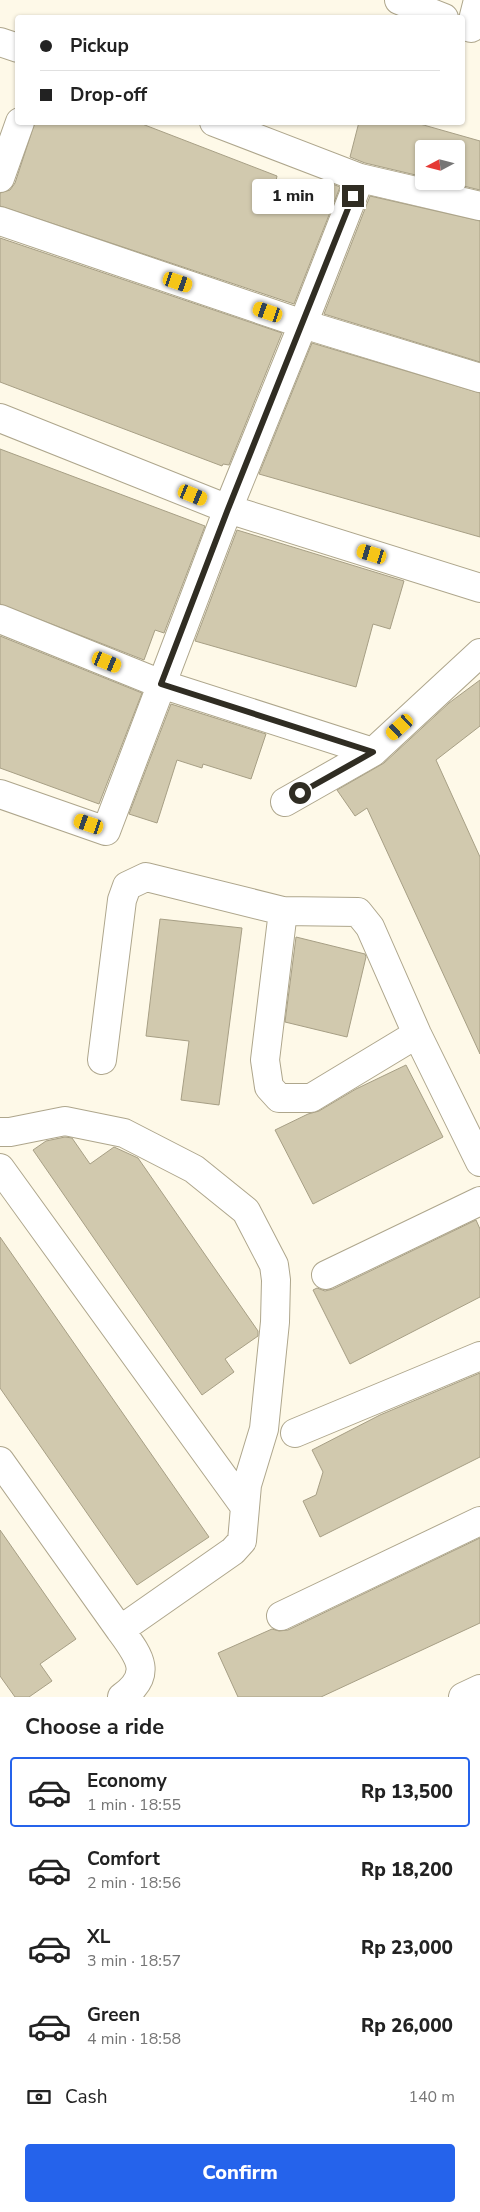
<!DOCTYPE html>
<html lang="en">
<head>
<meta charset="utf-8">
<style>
  :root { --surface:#fff; --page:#f6f6f6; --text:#222; --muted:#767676; --line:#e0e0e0; --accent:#2563eb }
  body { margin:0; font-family:"Nunito Sans",sans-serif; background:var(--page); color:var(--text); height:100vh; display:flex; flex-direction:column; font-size:19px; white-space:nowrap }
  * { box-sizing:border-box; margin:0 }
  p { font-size:16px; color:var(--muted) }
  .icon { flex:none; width:28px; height:28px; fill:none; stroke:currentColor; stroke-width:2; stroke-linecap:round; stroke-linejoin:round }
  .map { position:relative; height:1697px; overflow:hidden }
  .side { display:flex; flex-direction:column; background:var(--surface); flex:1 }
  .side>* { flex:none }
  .guide { position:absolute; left:15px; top:15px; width:450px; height:110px; border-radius:5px; box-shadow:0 1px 4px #0004; display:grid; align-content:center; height:110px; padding:0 25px; background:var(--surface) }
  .needle { width:32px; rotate:263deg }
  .buttons { position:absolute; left:415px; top:140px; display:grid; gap:10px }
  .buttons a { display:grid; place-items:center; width:50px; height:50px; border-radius:5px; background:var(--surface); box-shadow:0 1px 4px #0004; font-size:25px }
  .end { position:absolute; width:22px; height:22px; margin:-11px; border:6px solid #302d23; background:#fff; box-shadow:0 0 0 2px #fff }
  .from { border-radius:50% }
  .bubble { position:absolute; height:35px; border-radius:5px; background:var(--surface); box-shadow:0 1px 4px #0004; font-size:16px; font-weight:800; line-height:35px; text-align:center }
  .car { position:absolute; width:15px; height:30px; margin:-15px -8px; border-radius:6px; box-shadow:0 0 4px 1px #0007; background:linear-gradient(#f5c518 24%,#345 0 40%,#f5c518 0 76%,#345 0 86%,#f5c518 0) }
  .guide b { display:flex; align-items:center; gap:18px; height:48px; font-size:19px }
  .guide b+b { border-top:1px solid var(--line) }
  .guide i { width:12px; height:12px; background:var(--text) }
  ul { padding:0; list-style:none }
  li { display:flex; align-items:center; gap:15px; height:70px; margin:0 10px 8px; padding:0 15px; border:2px solid transparent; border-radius:5px }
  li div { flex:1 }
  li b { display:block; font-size:19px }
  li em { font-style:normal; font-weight:800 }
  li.active { border-color:var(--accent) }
  li>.icon { width:45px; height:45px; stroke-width:1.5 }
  h2 { padding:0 25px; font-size:22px; line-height:60px }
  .pay { display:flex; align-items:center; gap:12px; height:55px; padding:0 25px; font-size:19px }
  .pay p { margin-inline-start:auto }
  .button { display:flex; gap:10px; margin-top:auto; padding:10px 25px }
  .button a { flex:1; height:58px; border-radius:5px; background:var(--accent); color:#fff; font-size:20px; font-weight:800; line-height:58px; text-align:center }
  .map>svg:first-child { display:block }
</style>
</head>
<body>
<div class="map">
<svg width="480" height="1697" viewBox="0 0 480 1697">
  <rect width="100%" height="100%" fill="#fef9e8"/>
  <path fill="#d1c9ae" stroke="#a79f85" d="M35,122h102l140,54 -1,5h49l15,6 -46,117 -294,-98v-13l10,-3 5,-7z
    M359,122h54l67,19v49l-37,-9h13v-32h-32v28l-59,-14 -15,-6z
    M370,196l110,25v141l-156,-48z
    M0,238l282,95 -53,132 -6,-1 -1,2 -222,-84z
    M312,343l168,50v144l-221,-63z
    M0,449l205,77 -41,107 -9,-3 -11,30 -144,-56z
    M237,530l167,51 -14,48 -17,-5 -17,63 -161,-46z
    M0,636l142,57 -43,111 -99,-36z
    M480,680v46l-44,34 44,97v197l-113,-246 -12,8 -18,-26 47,-27 65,-60z
    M171,704l95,30 -15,45 -48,-15 -1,4 -25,-8 -20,63 -28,-9z
    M160,919l82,9 -23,177 -38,-5 8,-59 -43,-5z
    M296,937l69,17 1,3 -19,80 -62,-15z
    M406,1065l37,72 -130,67 -38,-74 33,-16 11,-3 37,-22z
    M65,1137l7,1 18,26 24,-17 24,11 120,173v5l-33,23 9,13 -32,23 -169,-245 13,-9z
    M476,1220l4,9v68l-130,67 -37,-74 4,-2 8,3 8,-2z
    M0,1237l209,300 -72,48 -137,-197z
    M480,1373v84l-160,80 -17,-36 13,-6 7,-23 -11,-22 68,-35z
    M0,1530l76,109 -36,25 12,17 -23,16h-14l-15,-21z
    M480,1538v85l-159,74h-83l-20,-44 54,-24 7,2 9,-1z"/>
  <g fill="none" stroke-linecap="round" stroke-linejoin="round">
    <g stroke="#aea68c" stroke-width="30">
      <path id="minor" d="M399,0l45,18
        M471,28l7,-28
        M0,42l18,6
        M214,122l146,56 120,28
        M0,178l20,-56
        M0,221l303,103 177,54
        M0,418l228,91 252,79
        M0,619l161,65 212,68
        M0,794l106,37 122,-322 75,-185 57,-146
        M285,802l88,-50 107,-99
        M283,911l-18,149 4,27 10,11h32l106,-64
        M102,1060l20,-160 5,-14 19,-9 137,34 75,1 12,15 47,107 63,128
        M0,1132h10l55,-11 59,12 70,36 52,42 28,54 2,15 -1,42 -11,107 -17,56 -5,56 -9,10 -113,79c19,26 34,44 2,67
        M0,1168l245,339
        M326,1275l154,-74
        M295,1433l185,-77
        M0,1461l120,169
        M281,1616l199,-95
        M463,1697l17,-8"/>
    </g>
    <use href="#minor" stroke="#fff" stroke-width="28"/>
  </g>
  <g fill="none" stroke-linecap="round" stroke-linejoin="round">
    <path stroke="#302d23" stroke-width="6" d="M300,793l73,-41 -212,-68 67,-175 125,-313"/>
  </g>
</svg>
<div class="buttons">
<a><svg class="needle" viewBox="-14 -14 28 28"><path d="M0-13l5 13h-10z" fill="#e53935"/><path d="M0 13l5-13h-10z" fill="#767676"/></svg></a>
</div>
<i class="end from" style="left:300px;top:793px"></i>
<i class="end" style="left:353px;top:196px"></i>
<div class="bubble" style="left:252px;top:179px;width:82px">1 min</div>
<i class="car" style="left:178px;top:282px;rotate:109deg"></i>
<i class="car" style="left:268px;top:312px;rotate:289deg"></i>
<i class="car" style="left:193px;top:495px;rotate:112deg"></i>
<i class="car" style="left:372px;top:554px;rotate:287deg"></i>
<i class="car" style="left:107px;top:662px;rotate:112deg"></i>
<i class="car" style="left:400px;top:727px;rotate:228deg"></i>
<i class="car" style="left:89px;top:824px;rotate:289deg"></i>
<div class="guide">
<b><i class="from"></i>Pickup</b>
<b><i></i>Drop-off</b>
</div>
</div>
<section class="side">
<h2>Choose a ride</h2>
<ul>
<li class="active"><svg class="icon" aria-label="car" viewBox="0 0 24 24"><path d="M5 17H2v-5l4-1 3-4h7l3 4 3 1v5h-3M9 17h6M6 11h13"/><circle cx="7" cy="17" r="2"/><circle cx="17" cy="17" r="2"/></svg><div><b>Economy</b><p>1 min · 18:55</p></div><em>Rp 13,500</em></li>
<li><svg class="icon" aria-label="car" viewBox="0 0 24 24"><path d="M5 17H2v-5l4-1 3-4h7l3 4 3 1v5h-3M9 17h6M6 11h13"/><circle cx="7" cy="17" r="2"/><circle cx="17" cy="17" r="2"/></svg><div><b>Comfort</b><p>2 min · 18:56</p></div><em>Rp 18,200</em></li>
<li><svg class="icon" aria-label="car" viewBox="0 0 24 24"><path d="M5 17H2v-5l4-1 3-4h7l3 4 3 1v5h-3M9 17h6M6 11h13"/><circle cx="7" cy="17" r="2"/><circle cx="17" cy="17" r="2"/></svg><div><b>XL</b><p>3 min · 18:57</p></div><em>Rp 23,000</em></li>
<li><svg class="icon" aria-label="car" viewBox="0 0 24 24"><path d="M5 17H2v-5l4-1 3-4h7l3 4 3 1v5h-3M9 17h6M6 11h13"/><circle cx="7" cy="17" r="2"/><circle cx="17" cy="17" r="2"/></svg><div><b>Green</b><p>4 min · 18:58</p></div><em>Rp 26,000</em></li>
</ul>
<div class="pay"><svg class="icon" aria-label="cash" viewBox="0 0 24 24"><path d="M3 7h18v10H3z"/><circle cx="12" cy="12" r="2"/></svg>Cash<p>140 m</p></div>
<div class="button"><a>Confirm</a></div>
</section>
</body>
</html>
